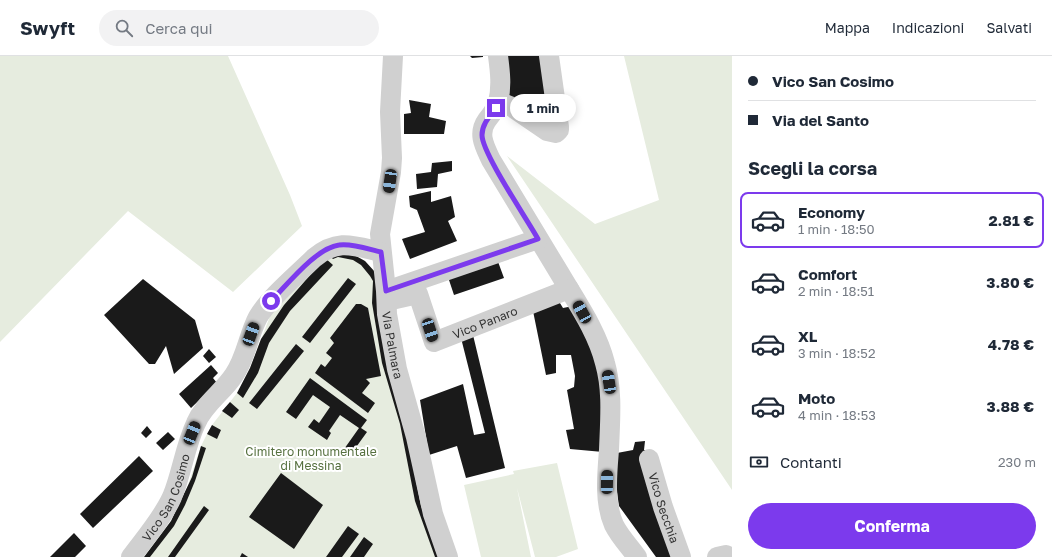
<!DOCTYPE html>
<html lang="it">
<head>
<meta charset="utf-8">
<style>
  :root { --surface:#fff; --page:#f2f2f3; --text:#1f2937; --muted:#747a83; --line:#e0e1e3; --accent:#7c3aed }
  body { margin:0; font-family:"Golos Text",sans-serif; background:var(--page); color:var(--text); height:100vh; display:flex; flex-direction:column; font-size:15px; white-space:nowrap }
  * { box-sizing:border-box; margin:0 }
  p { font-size:13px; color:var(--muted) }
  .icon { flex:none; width:22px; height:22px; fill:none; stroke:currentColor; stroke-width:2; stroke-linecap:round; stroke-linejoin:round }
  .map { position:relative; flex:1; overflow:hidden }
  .side { display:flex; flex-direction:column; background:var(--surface); width:320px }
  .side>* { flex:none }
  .top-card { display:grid; align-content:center; height:88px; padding:0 16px; background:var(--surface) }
  .end { position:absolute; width:18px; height:18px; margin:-9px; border:5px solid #7c3aed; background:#fff; box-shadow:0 0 0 2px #fff }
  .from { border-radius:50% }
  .bubble { position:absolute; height:28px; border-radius:14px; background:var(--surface); box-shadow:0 2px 10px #0003; font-size:13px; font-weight:700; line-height:28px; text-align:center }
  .car { position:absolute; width:12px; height:24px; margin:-12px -6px; border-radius:5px; box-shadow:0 0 3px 1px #0007; background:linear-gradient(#222 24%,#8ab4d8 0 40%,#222 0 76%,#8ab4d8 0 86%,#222 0) }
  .top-card b { display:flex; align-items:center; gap:14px; height:38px; font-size:15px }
  .top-card b+b { border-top:1px solid var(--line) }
  .top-card i { width:10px; height:10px; background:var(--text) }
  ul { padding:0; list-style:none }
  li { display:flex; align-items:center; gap:12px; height:56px; margin:0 8px 6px; padding:0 8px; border:2px solid transparent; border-radius:8px }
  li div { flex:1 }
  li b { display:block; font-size:15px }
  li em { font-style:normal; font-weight:700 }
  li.selected { border-color:var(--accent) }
  li>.icon { width:36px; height:36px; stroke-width:1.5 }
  h2 { padding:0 16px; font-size:18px; line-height:48px }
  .pay { display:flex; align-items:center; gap:10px; height:44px; padding:0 16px; font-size:15px }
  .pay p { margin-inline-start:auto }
  .primary-button { display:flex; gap:8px; margin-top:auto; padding:8px 16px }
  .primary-button a { flex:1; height:46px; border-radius:24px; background:var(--accent); color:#fff; font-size:16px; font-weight:700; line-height:46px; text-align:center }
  header { display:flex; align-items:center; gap:24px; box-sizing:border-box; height:56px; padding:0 20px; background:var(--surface); border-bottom:1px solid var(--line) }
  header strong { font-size:19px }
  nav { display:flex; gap:22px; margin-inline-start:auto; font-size:14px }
  .search { width:280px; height:36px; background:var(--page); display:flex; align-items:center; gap:10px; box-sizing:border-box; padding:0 14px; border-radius:22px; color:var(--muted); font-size:15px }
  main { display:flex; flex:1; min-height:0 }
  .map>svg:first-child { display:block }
</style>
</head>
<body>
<header>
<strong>Swyft</strong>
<div class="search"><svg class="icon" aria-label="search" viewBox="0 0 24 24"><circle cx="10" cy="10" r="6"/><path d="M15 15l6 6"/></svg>Cerca qui</div>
<nav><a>Mappa</a><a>Indicazioni</a><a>Salvati</a></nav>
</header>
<main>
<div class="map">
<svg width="732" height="501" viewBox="0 0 732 501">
  <rect width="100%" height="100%" fill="#fff"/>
  <path fill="#e6ecdf" d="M0,0h228l62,139 12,31 -69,66 -105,-81 -128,131z
    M624,0h108v434l-225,-334 88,68 64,-24z
    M356,200l9,5 10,11 64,285h-295l27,-36 15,-30 15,-45 6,-12 5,-9 25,-32 13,-25 22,-57 53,-53z
    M557,407l21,86 -22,8h-21l-18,-69 14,69h-50l-17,-72 50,-11 -1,-3z"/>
  <path fill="#1a1a1a" d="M470,0h13v1l-11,1z
    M501,0h43l9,71 -9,-5 -3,-15 -20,1 -16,-10z
    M409,44l22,4 -2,13 17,4 -2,13h-40v-20l7,-1z
    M452,105v10l-14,3 -1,13 -20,2 -1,-15 15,-2 1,-9z
    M431,135v11l20,-6 4,21 -7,4 9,20 -47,18 -8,-20 23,-7 -8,-22 -7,-3 -1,-11z
    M341,196l15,4 9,5 10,11 46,234 18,51h-4l-20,-56 -15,-77 -18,-61 -10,-60 1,-22 -3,-5 -9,-11 -8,-5 -15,-3 -5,2 -3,-3z
    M325,202l8,7 -43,46 -21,32 -11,30 -15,25 -6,-5 13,-25 11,-29 23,-34z
    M497,203l7,19 -50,17 -6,-18z
    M348,222l8,6 -46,59 -8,-6z
    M143,223l52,41 8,28 -29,26 -8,-28 -11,18h-6l-45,-49z
    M555,239l8,13 15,-3 24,49 1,98 -33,-3 -4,-19 8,-1 -7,-39 7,-3 1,-11 -4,-21h-15v18l-10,2 -13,-64z
    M356,248h5l7,4 13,68 -15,3 4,4 -8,10 13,10 -7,10 -53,-40 6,-9 4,3 7,-9 -6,-5 8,-10 -4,-5z
    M473,279l32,133 -39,10 -9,-32 -28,9 -9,-55 43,-16 11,51 11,-2 -24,-95z
    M296,288l8,7 -47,58 -8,-6z
    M209,293l7,8 -7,6 -6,-7z
    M211,309l7,8 -5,5 4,5 -26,25 -12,-14z
    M310,322l57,42 -6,8 6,4 -18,25 -7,-5 17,-24 -19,-13 -11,16 2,2 -4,7 -19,-13 6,-8 5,4 11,-16 -17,-12 -17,24 -10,-7z
    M230,346l9,8 -7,8 -10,-7z
    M212,369l9,5 -4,9 -10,-5z
    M147,370l5,6 -6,6 -5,-5z
    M168,376l7,7 -12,11 -7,-7z
    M645,385l-1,9h7l26,107h-21l-37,-51 -5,-35 3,-18 16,-3 2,-8z
    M201,390l5,2 -11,33 -10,24 -11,21 -24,31h-6l27,-36 21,-44z
    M139,400l14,15 -60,57 -13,-14z
    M281,417l42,32 -29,44 -45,-32z
    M204,450l5,4 -34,47h-7z
    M348,470l11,8 -17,23h-16z
    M74,477l12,13 -11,11h-25z
    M364,481l9,7 -9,13h-14z
    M242,497l6,4h-8z"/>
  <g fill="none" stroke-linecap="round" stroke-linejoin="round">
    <g stroke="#d0d0d0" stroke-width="20">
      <path id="s1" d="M393,0l-3,56 2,46 -1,14 -11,62 6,57 1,23 10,55 19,68 17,77 15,43"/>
      <path d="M498,0c2,15 4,31 0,46 -2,7 -7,13 -11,18 -10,14 -2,27 4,40 23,38 46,76 69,114 17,29 37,57 45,89 8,28 5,58 4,87 -2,24 -5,53 5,75 6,12 16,22 23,32"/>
      <path d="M498,45l14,6 35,24 9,2 3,-3v-3l-10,-71"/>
      <path d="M392,233l146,-50"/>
      <path id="s2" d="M387,245l31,-7 16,48 135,-53"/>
      <path id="s3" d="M649,403l14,48 18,50"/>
      <path id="s4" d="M131,501c14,-19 31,-38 41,-60 10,-24 13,-51 24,-74 8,-19 27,-31 38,-48 12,-17 14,-39 24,-58 11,-19 40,-43 56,-59 24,-20 40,-12 67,-6"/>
      <path d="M717,501l9,-2"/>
    </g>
  </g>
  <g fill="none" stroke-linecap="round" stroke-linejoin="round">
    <path stroke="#7c3aed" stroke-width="5" d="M271,245c16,-16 45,-53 68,-56 13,-2 29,4 42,7l5,39 152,-52c-11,-20 -56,-86 -56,-104 0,-11 8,-19 14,-27"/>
  </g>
  <g text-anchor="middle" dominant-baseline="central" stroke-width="4" stroke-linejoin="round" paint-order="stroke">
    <g font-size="12" fill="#333" stroke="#fff">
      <text stroke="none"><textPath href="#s2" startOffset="137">Vico Panaro</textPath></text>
      <text stroke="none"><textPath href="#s1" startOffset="291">Via Palmara</textPath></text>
      <text stroke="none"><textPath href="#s4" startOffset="70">Vico San Cosimo</textPath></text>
      <text stroke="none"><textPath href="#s3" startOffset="51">Vico Secchia</textPath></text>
    </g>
    <g font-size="12" fill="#56703f" stroke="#fff">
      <text x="311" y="395">Cimitero monumentale<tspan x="311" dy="14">di Messina</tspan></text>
    </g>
  </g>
</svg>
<i class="end from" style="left:271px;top:245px"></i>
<i class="end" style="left:496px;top:52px"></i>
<div class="bubble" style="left:510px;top:38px;width:66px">1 min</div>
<i class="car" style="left:390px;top:125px;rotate:188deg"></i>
<i class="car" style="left:582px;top:256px;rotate:331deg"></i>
<i class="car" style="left:430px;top:274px;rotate:162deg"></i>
<i class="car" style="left:251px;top:278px;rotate:20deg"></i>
<i class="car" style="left:609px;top:326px;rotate:351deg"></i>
<i class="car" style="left:192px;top:377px;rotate:22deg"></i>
<i class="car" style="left:607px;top:426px;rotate:1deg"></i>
</div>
<section class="side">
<div class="top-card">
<b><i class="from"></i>Vico San Cosimo</b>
<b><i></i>Via del Santo</b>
</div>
<h2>Scegli la corsa</h2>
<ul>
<li class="selected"><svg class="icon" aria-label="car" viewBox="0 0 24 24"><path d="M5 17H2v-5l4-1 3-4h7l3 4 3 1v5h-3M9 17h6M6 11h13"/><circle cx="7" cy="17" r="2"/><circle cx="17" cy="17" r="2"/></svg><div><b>Economy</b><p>1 min · 18:50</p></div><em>2.81 €</em></li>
<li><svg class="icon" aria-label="car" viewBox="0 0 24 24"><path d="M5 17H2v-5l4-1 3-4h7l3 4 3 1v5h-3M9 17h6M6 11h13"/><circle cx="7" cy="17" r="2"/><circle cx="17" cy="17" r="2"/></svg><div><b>Comfort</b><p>2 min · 18:51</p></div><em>3.80 €</em></li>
<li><svg class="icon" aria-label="car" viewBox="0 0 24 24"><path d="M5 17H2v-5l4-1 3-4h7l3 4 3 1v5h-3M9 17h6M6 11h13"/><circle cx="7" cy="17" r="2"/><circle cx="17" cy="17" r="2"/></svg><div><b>XL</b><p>3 min · 18:52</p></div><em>4.78 €</em></li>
<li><svg class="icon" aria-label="car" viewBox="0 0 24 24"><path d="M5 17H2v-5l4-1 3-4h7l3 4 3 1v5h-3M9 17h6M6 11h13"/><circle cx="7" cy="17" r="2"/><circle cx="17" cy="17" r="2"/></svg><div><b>Moto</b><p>4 min · 18:53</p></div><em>3.88 €</em></li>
</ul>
<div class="pay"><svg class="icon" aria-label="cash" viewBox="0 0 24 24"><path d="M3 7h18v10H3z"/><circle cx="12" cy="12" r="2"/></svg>Contanti<p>230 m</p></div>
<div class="primary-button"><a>Conferma</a></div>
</section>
</main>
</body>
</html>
